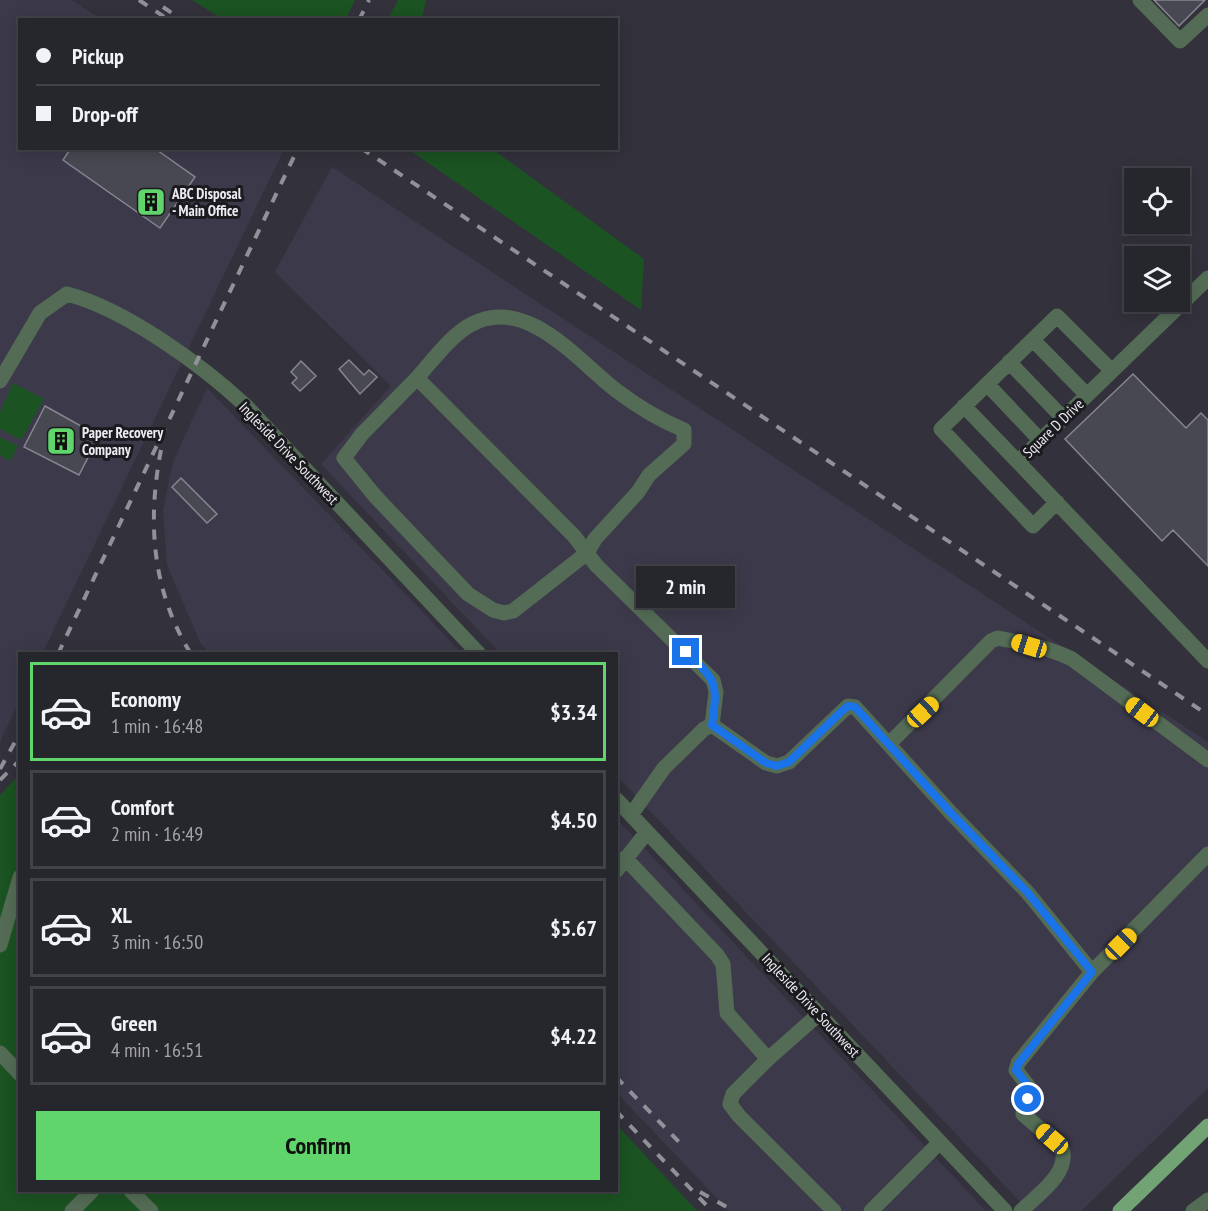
<!DOCTYPE html>
<html lang="en">
<head>
<meta charset="utf-8">
<style>
  :root { --surface:#26262d; --page:#323239; --text:#f1f3f6; --muted:#a4a5aa; --line:#424349; --accent:#5fd56b }
  body { margin:0; font-family:"PT Sans Narrow",sans-serif; background:var(--page); color:var(--text); height:100vh; display:flex; flex-direction:column; font-size:22px; white-space:nowrap }
  * { box-sizing:border-box; margin:0 }
  p { font-size:20px; color:var(--muted) }
  .icon { flex:none; width:33px; height:33px; fill:none; stroke:currentColor; stroke-width:2; stroke-linecap:round; stroke-linejoin:round }
  .map { position:relative; flex:1; overflow:hidden }
  .details { position:absolute; left:18px; top:652px; width:600px; height:540px; display:flex; flex-direction:column; background:var(--surface); border-radius:0px; box-shadow:0 3px 15px #0003,0 0 0 2px var(--line) }
  .details>* { flex:none }
  .guide { position:absolute; left:18px; top:18px; width:600px; height:132px; border-radius:0px; box-shadow:0 3px 15px #0003,0 0 0 2px var(--line); display:grid; align-content:center; height:132px; padding:0 18px; background:var(--surface) }
  .tools { position:absolute; left:1124px; top:168px; display:grid; gap:12px }
  .tools a { display:grid; place-items:center; width:66px; height:66px; border-radius:0px; background:var(--surface); box-shadow:0 3px 15px #0003,0 0 0 2px var(--line); font-size:30px }
  .end { position:absolute; width:27px; height:27px; margin:-14px; border:8px solid #1a73e8; background:#fff; box-shadow:0 0 0 3px #fff }
  .from { border-radius:50% }
  .bubble { position:absolute; height:42px; border-radius:0px; background:var(--surface); box-shadow:0 3px 15px #0003,0 0 0 2px var(--line); font-size:20px; font-weight:700; line-height:42px; text-align:center }
  .car { position:absolute; width:18px; height:36px; margin:-18px -9px; border-radius:8px; box-shadow:0 0 4px 2px #0007; background:linear-gradient(#f5c518 24%,#345 0 40%,#f5c518 0 76%,#345 0 86%,#f5c518 0) }
  .guide b { display:flex; align-items:center; gap:21px; height:57px; font-size:22px }
  .guide b+b { border-top:2px solid var(--line) }
  .guide i { width:15px; height:15px; background:var(--text) }
  ul { padding:10px 0 0; list-style:none }
  li { display:flex; align-items:center; gap:18px; height:99px; margin:0 12px 9px; padding:0 6px; border:3px solid var(--line); border-radius:0px }
  li div { flex:1 }
  li b { display:block; font-size:22px }
  li em { font-style:normal; font-weight:700 }
  li.on { border-color:var(--accent) }
  li>.icon { width:54px; height:54px; stroke-width:1.5 }
  .primary-button { display:flex; gap:12px; margin-top:auto; padding:12px 18px }
  .primary-button a { flex:1; height:69px; border-radius:0px; background:var(--accent); color:#111; font-size:24px; font-weight:700; line-height:69px; text-align:center }
  .map>svg:first-child { display:block }
</style>
</head>
<body>
<div class="map">
<svg width="1208" height="1211" viewBox="0 0 1208 1211">
  <rect width="100%" height="100%" fill="#33323c"/>
  <path fill="#3c3a4a" d="M0,0h71l30,19 -81,1v128l264,1 -242,505h-22l-1,47 -19,41z
    M332,167l876,575v346l-127,123h-52l-412,-435 -1,-122h-115l-180,-190 70,-78 -116,-114z
    M207,388l211,219 44,47h-252l-10,-12 -33,-77 -4,-54 10,-49z
    M616,818l370,393h-257l-112,-118z"/>
  <path fill="#1b5322" d="M192,0h163l-9,19h-124z
    M398,0h28l-4,19h-34z
    M408,149h84l152,110 -3,51z
    M13,383l31,16 -23,41 -21,-11v-17z
    M0,437l18,9 -8,15 -10,-6z
    M19,775l1,416h596l1,-66 80,86h-697v-416z"/>
  <path fill="#484852" stroke="#868590" stroke-width="1.5" d="M1154,0h51l-26,26z
    M71,148h83l41,29 -35,51 -97,-68z
    M349,360l15,15 5,-5 8,7 -17,17 -21,-25z
    M301,361l15,15 -16,15 -8,-8 5,-5 -6,-6z
    M1133,374l53,54 15,-15 7,7v146l-35,-36 -11,11 -97,-102z
    M45,406l54,30 -20,39 -55,-28z
    M181,478l36,36 -10,9 -35,-36z"/>
  <g fill="none" stroke-linecap="round" stroke-linejoin="round">
    <path stroke="#546c55" stroke-width="15" d="M1140,0l40,41 28,-26
      M1208,278l-190,184 190,199
      M1033,340l54,55
      M1009,362l54,56
      M417,378l-55,56 -18,24 31,38 93,98 25,16 11,3 9,-2 74,-58 8,-14 43,-47 11,-17 35,-31v-14c-24,-10 -46,-23 -67,-39 -38,-29 -90,-96 -145,-67 -21,11 -39,36 -55,54l157,158 22,29 117,115 3,12 -4,33
      M0,381l40,-68 27,-19c58,15 135,71 179,112l233,248
      M987,384l53,56
      M964,406l54,56
      M1057,502l-24,24 -92,-97 116,-113 55,55
      M712,725l54,38 11,3 12,-4 59,-56 7,1 95,105 78,81 64,79
      M890,743l101,-102 7,-3c25,5 52,10 74,21l136,101
      M616,799l389,412
      M631,815l33,-47 40,-39 8,-4
      M625,858l92,97 6,9 4,49 41,46 51,-45
      M616,871l31,-39
      M0,945l20,-68
      M0,1053l20,21
      M768,1059l-35,35 -3,10 9,12 95,95
      M131,1191l20,20
      M72,1211l20,-20
      M871,1211l69,-69
      M1021,1211c16,-16 49,-37 41,-63l-39,-34 6,-27 -13,-17 2,-7 74,-91 116,-118
      M1193,1211l15,-11"/>
    <path stroke="#72a374" stroke-width="15" d="M1120,1211l88,-85"/>
    <path stroke="#919199" stroke-width="4" stroke-dasharray="10 10" stroke-linecap="butt" d="M139,0l30,20
      M163,7l19,13
      M359,20l10,-20
      M361,148l847,567
      M161,450c-14,72 -9,141 30,204
      M58,654l240,-506
      M0,769l20,-36
      M0,780l20,-20
      M616,1077l63,65
      M616,1111l96,100
      M700,1192l34,19"/>
  </g>
  <g fill="none" stroke-linecap="round" stroke-linejoin="round">
    <path stroke="#1a73e8" stroke-width="8" d="M686,652c31,29 32,31 26,73l54,38 11,3 12,-4 52,-50 7,-6 7,1 95,105 78,81 64,79 -74,92 -2,6 13,17 -1,12"/>
  </g>
  <defs>
    <g id="building-square" transform="scale(1.5)"><rect x="-9" y="-9" width="18" height="18" rx="4" fill="#5fd56b" stroke="#1b1b1f"/><path d="M-4-6H4V6H1V3H-1V6H-4ZM-2.5-4.3h1.7v1.8h-1.7ZM.8-4.3h1.7v1.8H.8ZM-2.5-1h1.7V.8h-1.7ZM.8-1h1.7V.8H.8Z" fill="#111"/></g>
  </defs>
  <g fill-rule="evenodd">
    <use href="#building-square" x="151" y="202"/>
    <use href="#building-square" x="61" y="441"/>
  </g>
  <g text-anchor="middle" dominant-baseline="central" stroke-width="6" stroke-linejoin="round" paint-order="stroke">
    <g font-size="15" font-weight="bold" fill="#ebebf1" stroke="#1b1b1f" text-anchor="start">
      <text x="172" y="193">ABC Disposal<tspan x="172" dy="17">- Main Office</tspan></text>
      <text x="82" y="432">Paper Recovery<tspan x="82" dy="17">Company</tspan></text>
    </g>
    <g font-size="15" fill="#ebebf1" stroke="#1b1b1f">
      <text transform="translate(1053 428) rotate(-44)">Square D Drive</text>
      <text transform="translate(289 453) rotate(46)">Ingleside Drive Southwest</text>
      <text transform="translate(811 1005) rotate(47)">Ingleside Drive Southwest</text>
    </g>
  </g>
</svg>
<div class="tools">
<a><svg class="icon" aria-label="locate" viewBox="0 0 24 24"><circle cx="12" cy="12" r="6"/><path d="M12 2v4M12 18v4M2 12h4M18 12h4"/></svg></a>
<a><svg class="icon" aria-label="layers" viewBox="0 0 24 24"><path d="M12 4l9 5-9 5-9-5zM3 14l9 5 9-5"/></svg></a>
</div>
<i class="end from" style="left:1028px;top:1099px"></i>
<i class="end" style="left:686px;top:652px"></i>
<div class="bubble" style="left:636px;top:566px;width:99px">2 min</div>
<i class="car" style="left:1029px;top:646px;rotate:287deg"></i>
<i class="car" style="left:923px;top:712px;rotate:47deg"></i>
<i class="car" style="left:1142px;top:712px;rotate:307deg"></i>
<i class="car" style="left:1121px;top:944px;rotate:45deg"></i>
<i class="car" style="left:1052px;top:1139px;rotate:311deg"></i>
<div class="guide">
<b><i class="from"></i>Pickup</b>
<b><i></i>Drop-off</b>
</div>
<section class="details">
<ul>
<li class="on"><svg class="icon" aria-label="car" viewBox="0 0 24 24"><path d="M5 17H2v-5l4-1 3-4h7l3 4 3 1v5h-3M9 17h6M6 11h13"/><circle cx="7" cy="17" r="2"/><circle cx="17" cy="17" r="2"/></svg><div><b>Economy</b><p>1 min · 16:48</p></div><em>$3.34</em></li>
<li><svg class="icon" aria-label="car" viewBox="0 0 24 24"><path d="M5 17H2v-5l4-1 3-4h7l3 4 3 1v5h-3M9 17h6M6 11h13"/><circle cx="7" cy="17" r="2"/><circle cx="17" cy="17" r="2"/></svg><div><b>Comfort</b><p>2 min · 16:49</p></div><em>$4.50</em></li>
<li><svg class="icon" aria-label="car" viewBox="0 0 24 24"><path d="M5 17H2v-5l4-1 3-4h7l3 4 3 1v5h-3M9 17h6M6 11h13"/><circle cx="7" cy="17" r="2"/><circle cx="17" cy="17" r="2"/></svg><div><b>XL</b><p>3 min · 16:50</p></div><em>$5.67</em></li>
<li><svg class="icon" aria-label="car" viewBox="0 0 24 24"><path d="M5 17H2v-5l4-1 3-4h7l3 4 3 1v5h-3M9 17h6M6 11h13"/><circle cx="7" cy="17" r="2"/><circle cx="17" cy="17" r="2"/></svg><div><b>Green</b><p>4 min · 16:51</p></div><em>$4.22</em></li>
</ul>
<div class="primary-button"><a>Confirm</a></div>
</section>
</div>
</body>
</html>
